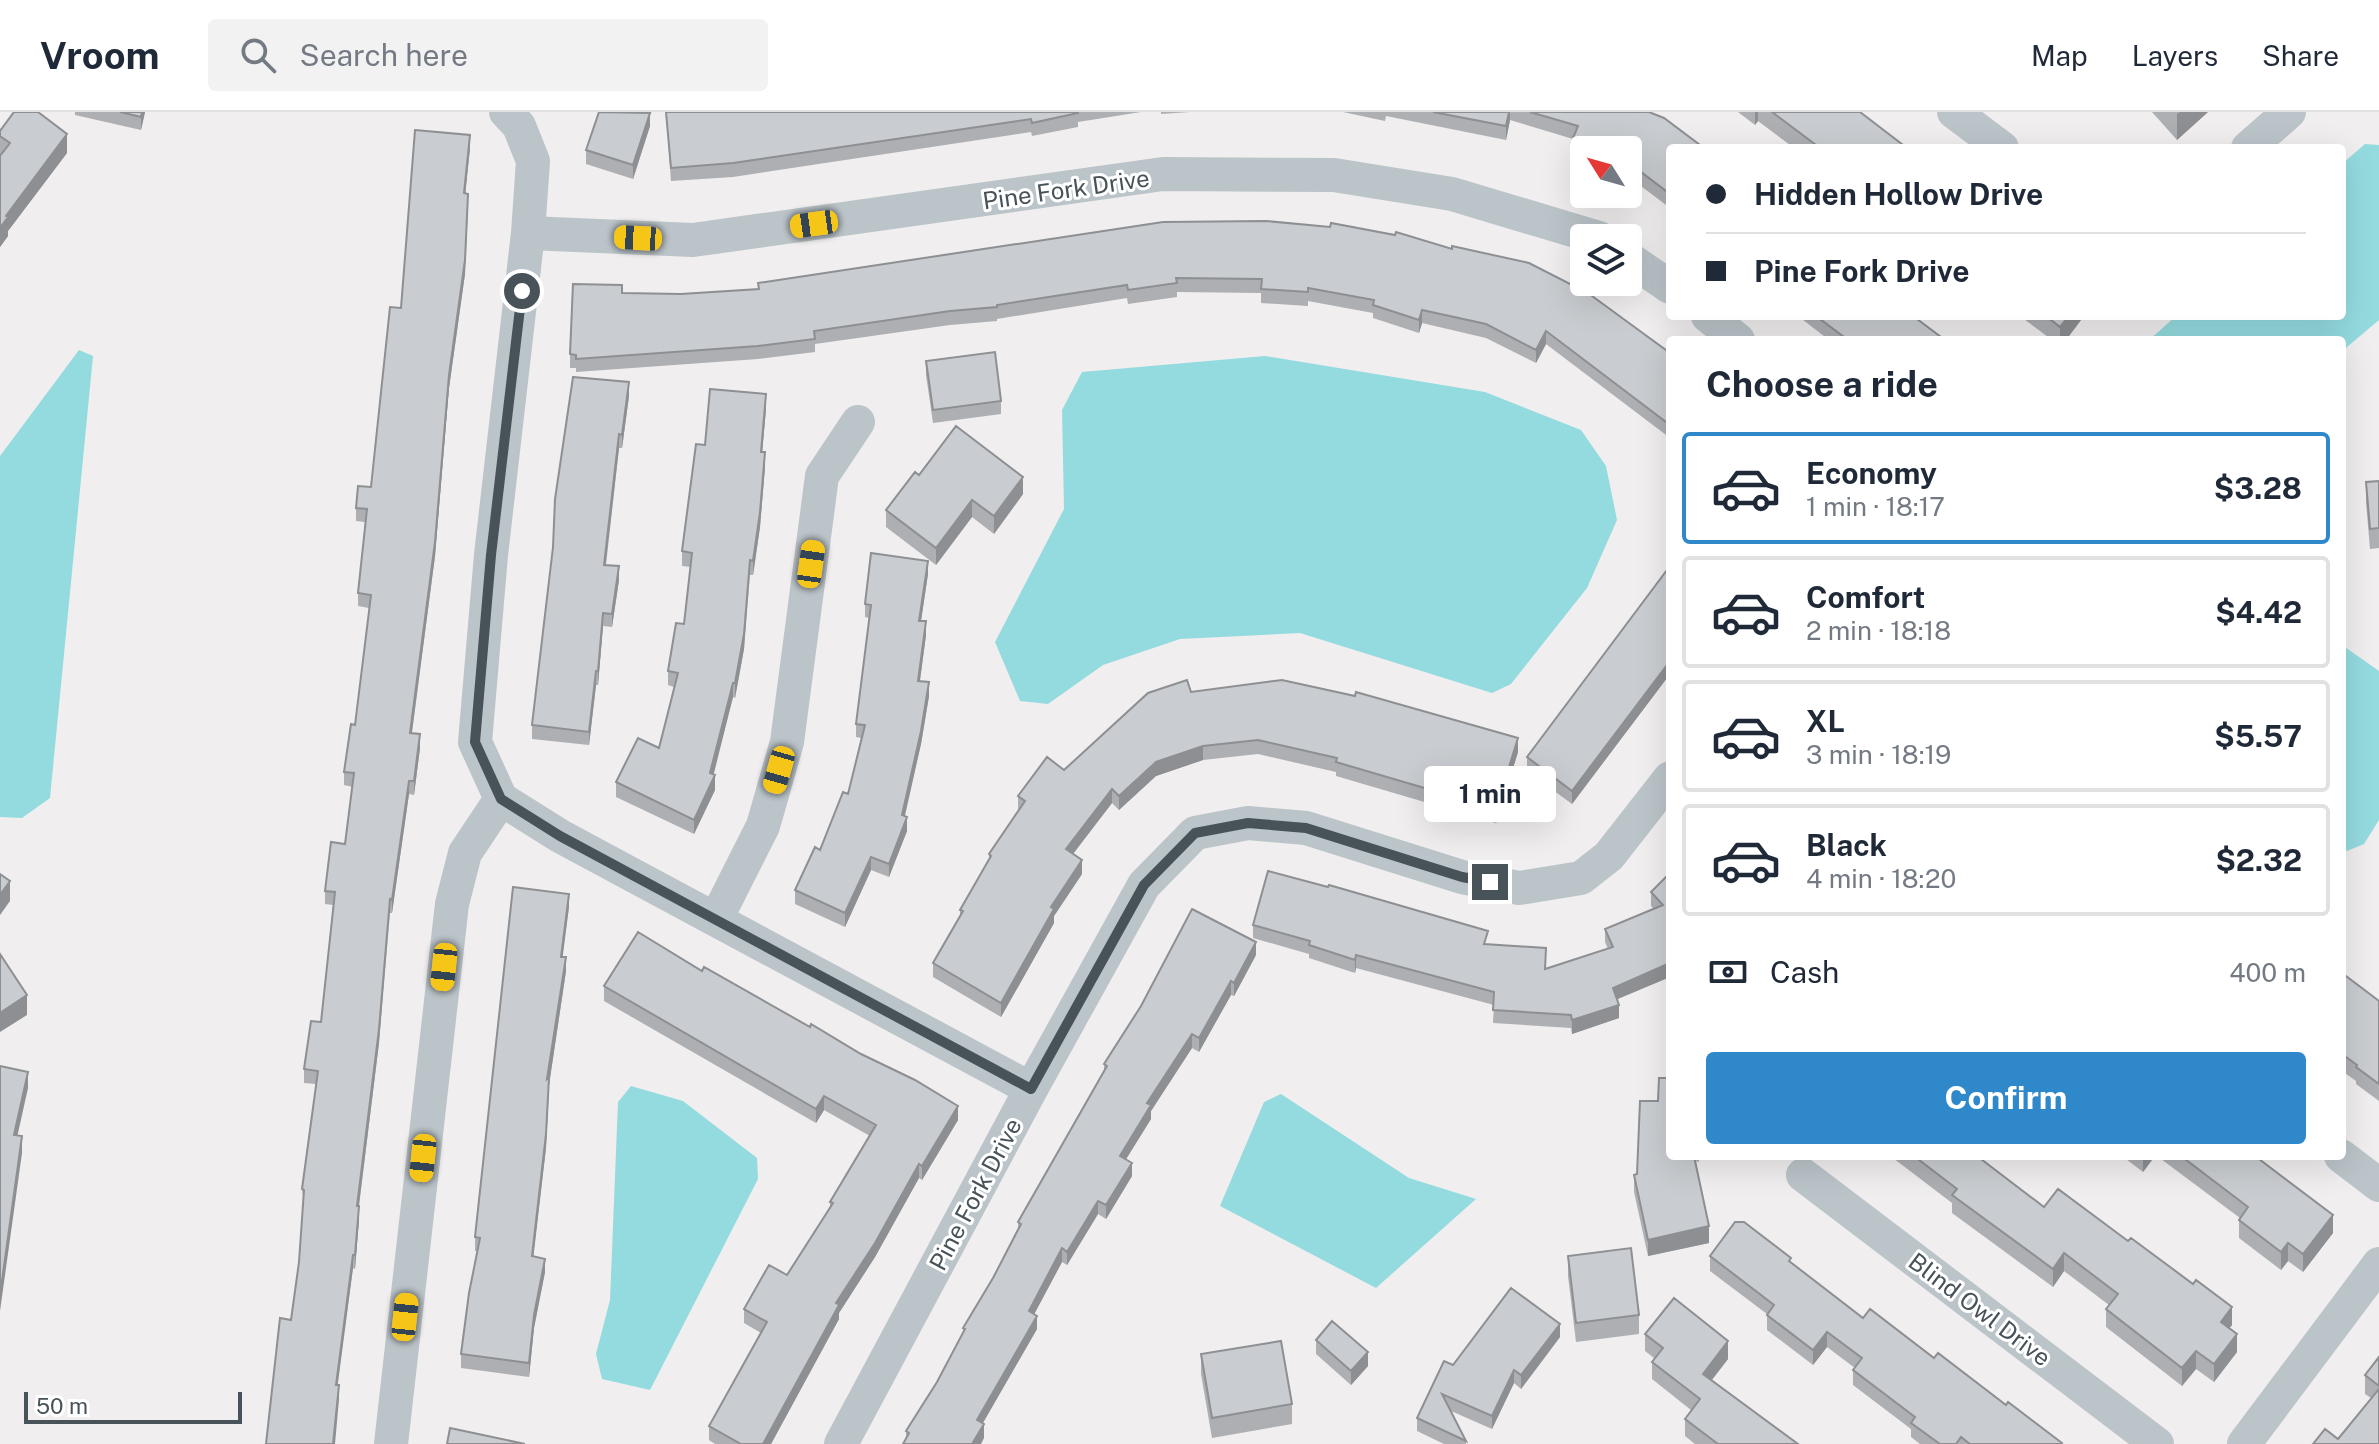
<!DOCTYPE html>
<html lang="en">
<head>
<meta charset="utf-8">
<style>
  :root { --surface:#fff; --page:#f2f2f3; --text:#1f2937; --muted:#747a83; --line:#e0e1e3; --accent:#2f88c9 }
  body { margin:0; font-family:"Public Sans",sans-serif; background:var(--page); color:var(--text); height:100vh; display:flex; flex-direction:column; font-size:30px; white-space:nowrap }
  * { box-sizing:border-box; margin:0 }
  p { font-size:26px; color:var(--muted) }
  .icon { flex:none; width:44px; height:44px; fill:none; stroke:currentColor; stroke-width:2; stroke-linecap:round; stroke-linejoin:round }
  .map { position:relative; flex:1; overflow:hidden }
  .sheet { position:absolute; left:1666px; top:224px; width:680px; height:824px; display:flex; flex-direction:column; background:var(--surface); border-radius:8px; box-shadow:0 8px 32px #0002 }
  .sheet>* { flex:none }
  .top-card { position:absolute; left:1666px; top:32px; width:680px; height:176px; border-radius:8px; box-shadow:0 8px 32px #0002; display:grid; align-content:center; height:176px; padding:0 40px; background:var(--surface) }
  .needle { width:52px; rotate:307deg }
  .fabs { position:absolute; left:1570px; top:24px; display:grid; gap:16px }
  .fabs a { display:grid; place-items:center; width:72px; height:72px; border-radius:8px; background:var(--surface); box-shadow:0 8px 32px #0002; font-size:40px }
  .scale { position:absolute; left:24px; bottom:20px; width:218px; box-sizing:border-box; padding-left:8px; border:4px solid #485359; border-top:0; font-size:22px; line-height:28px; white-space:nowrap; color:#485359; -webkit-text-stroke:6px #fff; paint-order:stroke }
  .end { position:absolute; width:36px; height:36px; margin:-18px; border:10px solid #485359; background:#fff; box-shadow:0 0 0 4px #fff }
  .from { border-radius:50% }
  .bubble { position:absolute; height:56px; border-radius:8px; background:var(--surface); box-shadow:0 8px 32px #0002; font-size:26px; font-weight:700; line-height:56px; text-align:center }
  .car { position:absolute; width:24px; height:48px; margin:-24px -12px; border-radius:10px; box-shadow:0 0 6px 2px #0007; background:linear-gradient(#f5c518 24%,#345 0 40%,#f5c518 0 76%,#345 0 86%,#f5c518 0) }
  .top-card b { display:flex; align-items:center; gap:28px; height:76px; font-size:30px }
  .top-card b+b { border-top:2px solid var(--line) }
  .top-card i { width:20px; height:20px; background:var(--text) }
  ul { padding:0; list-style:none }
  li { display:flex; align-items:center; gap:24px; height:112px; margin:0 16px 12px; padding:0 24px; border:4px solid var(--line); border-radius:8px }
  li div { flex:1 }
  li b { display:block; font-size:30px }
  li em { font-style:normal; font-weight:700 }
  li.current { border-color:var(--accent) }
  li>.icon { width:72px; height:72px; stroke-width:1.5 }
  h2 { padding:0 40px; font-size:36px; line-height:96px }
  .pay { display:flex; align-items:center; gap:20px; height:88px; padding:0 40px; font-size:30px }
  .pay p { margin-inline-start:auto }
  .cta { display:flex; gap:16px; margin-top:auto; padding:16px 40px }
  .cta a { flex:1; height:92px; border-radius:8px; background:var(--accent); color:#fff; font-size:32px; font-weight:700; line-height:92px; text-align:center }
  header { display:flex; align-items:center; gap:48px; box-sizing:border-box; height:112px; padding:0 40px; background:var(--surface); border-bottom:2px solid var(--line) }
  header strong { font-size:38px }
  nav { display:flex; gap:44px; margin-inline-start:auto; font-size:28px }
  .search { width:560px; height:72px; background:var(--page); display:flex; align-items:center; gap:20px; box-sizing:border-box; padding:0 28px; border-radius:8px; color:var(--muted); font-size:30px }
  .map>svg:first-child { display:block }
</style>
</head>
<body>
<header>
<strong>Vroom</strong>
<div class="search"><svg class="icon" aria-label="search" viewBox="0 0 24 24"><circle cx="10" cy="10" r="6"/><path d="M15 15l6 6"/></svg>Search here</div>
<nav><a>Map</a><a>Layers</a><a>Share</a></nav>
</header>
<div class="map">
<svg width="2379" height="1332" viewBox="0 0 2379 1332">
  <rect width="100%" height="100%" fill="#f0eeee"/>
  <path fill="#94dbe0" d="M2365,32l14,1v175l-32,27 -5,8v-15h-193l27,-24h166v-152z
    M79,238l14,6 -43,442 -28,20 -22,-1v-361z
    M1265,244l220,36 96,38 25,36 11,54 -30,68 -76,96 -19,9 -192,-60 -120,6 -77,26 -55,39 -28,-3 -25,-59 69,-133 -2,-99 20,-38z
    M2342,533l37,26v149l-15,24 -22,9z
    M631,974l52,15 74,57 1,21 -108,211 -48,-11 -6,-25 14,-54 8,-198z
    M1281,982l128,84 67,21 -100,89 -156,-82 44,-104z"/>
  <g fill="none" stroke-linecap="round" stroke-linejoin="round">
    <path stroke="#bbc4c9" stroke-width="34" d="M506,0l13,14 14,35 -5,72 -37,322 -16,187 26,57 59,37 471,253
      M1954,0l48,36
      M2248,36l41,-36
      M528,121l165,7 470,-66 171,1 118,19 147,44
      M1628,146l42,29
      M1708,204l30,24
      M716,807l47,-93 24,-84 35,-266 36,-54
      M2341,1044l38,29
      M1803,1063l354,269
      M391,1332l61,-540 13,-51 36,-54
      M841,1332l190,-355 113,-204 51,-52 53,-10 58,5 156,49 57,11 62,-10 28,-22 61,-78
      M2244,1332l135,-180"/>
  </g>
  <path fill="#adafb3" d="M75,0h70l-4,18 -66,-15z
    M666,0h475l-63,10v5l-46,9 -1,-4 -298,45 -62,4z
    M1161,0h29l-29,2z
    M1343,0h306l51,36h-30v60l-33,-25 -9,-3v-30h-44v12l-13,-5v-14l2,-4 -63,-19 -4,20 -120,-24 -1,5z
    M1738,0h122l47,36h-113l-36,-27 -3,4z
    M2152,0h56l-31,28z
    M650,14l-17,53 -47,-15v-14z
    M0,19l67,22 -59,78v5l-8,11z
    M470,36l-5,46 3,13 -3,67 -16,114 -14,168 -23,177 8,15 -6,47 -5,-1 -17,119h-2l-11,130 -20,163v14l-4,49 -2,-1 -16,117 2,14 -48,-79 8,-58 5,-59 -2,-14 14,-105 -12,-1v-14l17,-47 12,-117 -8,-1v-13l20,-47 8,-57 -9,-2v-13l11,-47 14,-117 -11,-2v-13l7,-71 -9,-1v-13l15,-21 30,-179z
    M1163,110l507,131v85l-124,-94 -10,19 -50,-25 -64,-15 -3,10 -46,-15v-5l-65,-12v5l-47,-3v-10l-84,-1v5l-49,7 -1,-6 -130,21v2l-47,4 -135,19v8l-57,7 -182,13v-4h-6v-14l52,-61 59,1 77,-5z
    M1798,204h115l32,24h-116z
    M2020,204h64l-18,24h-14z
    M926,249l75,40v13l-68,9 -7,-48z
    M629,284l-7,52h-3l-13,117 13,15 -7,47 -9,-1 -5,59h-2l-7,60 -57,-6v-14z
    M766,297l-4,43 3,15 -5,60 -7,48h-3l-6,74 -9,49 -2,-1 -20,77 2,16 -21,44 -78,-37v-15l43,-34 15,-61 -6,-2v-14l16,-47 7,-57 -9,-1v-15z
    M919,363l104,19 -29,40 -22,-17 -36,48 -50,-38v-17z
    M2379,369v67l-9,1 -4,-47v-20z
    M1670,445v117l-98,130 -45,-33v-14l139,-186v-9z
    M928,462l-7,47 5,14 -6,46 9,15 -8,48 -17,72 3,15 -18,46 -18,-7 -26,57 -50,-23v-14l25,-40 28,-56 13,-56 -5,-1v-13l13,-106 -4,-1v-13z
    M1191,580l327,60 -22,71 -160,-47v-4l-78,-18 -55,6 -47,16 -37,34 -7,-7 -39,51 9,20 -28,42v7l-53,94 -68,-40v-14l27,-47v-6l29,-50v-6l29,-44v-14l46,-26z
    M1670,761v104l-53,22 2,19 -47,16 -1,-6 -78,-5 1,-18 -138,-37 -1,5 -46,-15v-4l-56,-16v-13l235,20 58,24 62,-20 -3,-7v-13l49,-20 -3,-3v-14z
    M569,795l-7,50 4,14 -17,114 -3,63 -13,108 12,16 -11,56 -5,49 -68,-9v-14l17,-103h-3v-14z
    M1256,843l-22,41 -3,-1 -32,57 -7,-4 -41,63v8l-25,40 6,17 -26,43 -8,-5 -31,51 -5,-3 -28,52 3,15 -54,94 1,15 -78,1v-8l31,-49 26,-49v-5l30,-50 25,-48v-8l86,-150v-8z
    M702,859l256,149 -36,60 -3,-2 -44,79 -36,56v6l-68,125h-56l-6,-4v-14l52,-93 -17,-10v-14l43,-34 43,-67v-6l40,-66 -46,-26 -8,13 -212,-122v-15z
    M2342,861l37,28v100l-23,-17v-3l-14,-10z
    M1670,1044h29v6l-4,-1 14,82 -61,13 -14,-64v-17z
    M1893,1044h84l67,51 188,118 -3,3 8,24 -23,30 -18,-13 -14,17 -76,-59v-18l3,-4 -45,-34 -11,16 -101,-74v-10l-59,-45z
    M2122,1044h33l-12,16z
    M2157,1044h98l78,77 -30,39 -15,-11 -7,9 -42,-32v-18l1,-2z
    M1568,1144l71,59v19l-63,8 -8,-66z
    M1710,1144l81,7 72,55 71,40 72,47 56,39h-142l-9,-7v-8l-58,-44v-15l2,-2 -28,-21 -14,18 -46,-35v-16l-57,-43z
    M1645,1222l83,25 -16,21 86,64h-103l-10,-8v-17l6,-9 -39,-31v-17l2,-4 -9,-7z
    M1560,1225l-39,52 -7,-6 -22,46 -41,-18 15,30v3h-22l-27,-13v-13l36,-53z
    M1316,1228l52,26 -17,19 -35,-31z
    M1201,1242l91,50v20l-80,14 -11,-64z
    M2379,1245v87l-41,-5 33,-41 -6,-4v-19z"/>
  <path fill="#8d8f92" d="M142,0h3l-4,18v-13z
    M1509,0h1v8l-4,20v-14z
    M1755,0h3v9l-3,4z
    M2180,0h28l-31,28v-26z
    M650,1v13l-17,53v-14z
    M67,22v19l-59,78v5l-8,11v-19l6,-12z
    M470,23v13l-6,59v-14z
    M468,82l-3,80 -16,114 -14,168 -25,190v-13z
    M1422,198v13l-3,10v-13z
    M2069,204h15l-18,24h-6v-13z
    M1546,219v13l-10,19v-13z
    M629,270v14l-7,52v-13z
    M766,282v15l-5,57v-14z
    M619,322v14l-15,130v-13z
    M765,340v15l-5,60 -7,48v-14z
    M1023,365v17l-29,40v-18z
    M972,388v17l-36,48v-17z
    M750,448l-6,89 -9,49v-15z
    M928,449v13l-9,60v-13z
    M619,454v14l-7,47v-13z
    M603,501v13l-5,59v-14z
    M926,509v14l-8,59v-13z
    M1670,549v13l-98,130v-13z
    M596,559v14l-7,60v-13z
    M929,570v14l-8,48 -19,85v-14z
    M733,571v14l-22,88 4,-10v15l-21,44v-14l16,-47z
    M420,622v14l-6,47v-14z
    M1518,626v14l-22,71v-14z
    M1203,634v14l-47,16 -37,34v-14l37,-34z
    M409,669v13l-17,119v-13z
    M1112,677v14l-46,60v-14z
    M907,705v14l-18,46v-13z
    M871,745v13l-26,57v-14z
    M1082,748v14l-28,42v7l-53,94v-14l50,-96z
    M10,769v20l-10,14v-20z
    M569,782v13l-8,63v-13z
    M390,787l-11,144 -22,177v-14z
    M1256,830v13l-22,41v-13z
    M1670,840v25l-57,24v-13z
    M1356,843v13l-1,5v-13z
    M566,845v14l-17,114 -3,63 -14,121v-13l15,-177z
    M1231,869v14l-32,57v-14z
    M27,883v20l-27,17v-19z
    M1619,893v13l-47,16v-14z
    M1192,922v14l-41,63v8l-31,50v-13l27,-53z
    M28,960v16l-14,63v-16z
    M824,984v14l-8,13v-14z
    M958,994v14l-36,60v-14z
    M22,1024v17l-22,158v-16z
    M2143,1044h12l-12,16z
    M1132,1051v13l-26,43v-14z
    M919,1052v14l-44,79 -36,56v6l-68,125h-8l73,-141z
    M1098,1089v13l-31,51v-13z
    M359,1094v14l-4,49v-14z
    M2333,1103v18l-30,39v-18z
    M1709,1114v17l-61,13v-16z
    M2288,1131v18l-7,9v-18z
    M1062,1136v14l-33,62v-13z
    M2064,1141v18l-11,16v-18z
    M353,1143v13l-17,130v-13z
    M545,1147v13l-11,56 -5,49v-14l5,-48z
    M2232,1195v18l-11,14v-17z
    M1037,1204v13l-60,104v-13z
    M1560,1212v13l-39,52v-14z
    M1827,1220v15l-14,18v-15z
    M2237,1222v18l-23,30v-18z
    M1728,1229v18l-25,32v-17z
    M2196,1239v18l-14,17v-18z
    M1368,1240v14l-17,19v-14z
    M1514,1258v13l-22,46v-13z
    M339,1273v14l-4,45h-2z
    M984,1312v14l-3,6h-9z"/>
  <path fill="#c9ccd0" stroke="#8d8f92" stroke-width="2" d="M14,0h24l29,22 -61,82 2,1 -8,11v-72l10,-13 -10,-7v-5z
    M120,0h22l-1,5z
    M599,0l51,1 -17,52 -47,-15z
    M666,0h412v1l-46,10 -1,-4 -298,44 -62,5z
    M1433,0h76l-3,14z
    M1530,0h119l15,6 36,27 -2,3h-28v46l-33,-25 -9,-3v-16h-39l-18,-7 7,-17z
    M1772,0h88l47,36h-87z
    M415,18l55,5 -6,58 4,1 -3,66 -16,115 -14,167 -25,191 10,1 -6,47h-5l-17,119 -2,-1 -11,130 -22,177h2l-4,49h-2l-17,130h3l-6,59h-67l14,-126 11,2 8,-58 5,-72 -2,-1 16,-118 -14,-2 7,-48 10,1 14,-130 -10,-1 6,-49 14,2 9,-71 -10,-1 7,-48 4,1 16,-130 -13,-2 9,-84 -11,-1 2,-22 13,1 19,-180 11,1z
    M1266,109l64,6 1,-4 64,12 1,-3 56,17v-3l77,17 59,30 82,60v72l-124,-94 -10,19 -50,-26 -64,-14 -3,10 -46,-15 1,-5 -66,-12v4l-47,-3 1,-10 -86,-1 1,5 -49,7 -1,-5 -130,20v2l-47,4 -136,20 1,8 -57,7 -182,13v-4l-6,-1 3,-70 49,1v8l59,1 78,-5 -1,-6 405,-61z
    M1816,204h97l32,24h-97z
    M2046,204h23l-9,11z
    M995,240l6,49 -68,9 -7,-49z
    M573,265l56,5 -7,53 -3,-1 -15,131 15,1 -7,48 -9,-1 -5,58h-2l-7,61 -57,-7 21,-178 2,-48z
    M710,277l56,5 -5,58h4l-5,60 -7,49 -3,-1 -6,74 -9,49h-2l-23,90 5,2 -21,45 -78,-38 22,-44 21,10 19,-75 -10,-2 8,-48 8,1 8,-71 -10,-2 14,-107 9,1z
    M956,314l67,51 -29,39 -22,-16 -36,48 -50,-38 29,-38 4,3z
    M2379,369v47l-9,1 -4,-47z
    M871,441l57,8 -9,60h7l-8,60 11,1 -8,49 -19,84 5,2 -18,47 -18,-7 -26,56 -50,-23 20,-43 5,3 23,-58 5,2 17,-69 -9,-1 15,-119 -6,-1z
    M1670,454v95l-98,130 -45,-34z
    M1187,568l4,12 91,-12 73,16 1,-4 162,46 -22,71 -160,-47 1,-4 -79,-18 -55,6 -47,16 -37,34 -7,-7 -46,60 16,11 -31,47 3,2 -53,94 -68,-40 30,-52 -3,-1 31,-54 -2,-2 36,-53 -7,-5 29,-39 17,13 84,-77z
    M1268,759l60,16 1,-2 159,46 -4,13 62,4 -1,21 68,-22 -8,-18 58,-24 -12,-13 19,-19v79l-1,2 1,9 -57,25 6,17 -47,15 -1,-5 -78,-5 1,-18 -138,-37 -1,5 -46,-15 1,-4 -57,-16z
    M0,762l10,7 -10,14z
    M513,775l56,7 -8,63h5l-19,122 2,-2 -3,57 -14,122 13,3 -11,56 -5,48 -68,-9 8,-61 11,-55 -5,-1z
    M1192,797l64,33 -22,41 -3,-2 -32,57 -7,-4 -45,69 4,2 -31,51 12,7 -26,42 -8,-4 -31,51 -5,-4 -33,63 8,5 -60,104 7,4 -12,20h-69l6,-11 -3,-2 31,-49 28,-53 -2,-1 30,-50 28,-54 -3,-2 89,-156 -3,-2 37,-58z
    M638,820l64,39 2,-4 106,60 1,-3 50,30 54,26 43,26 -36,60 -3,-2 -44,79 -39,60 3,2 -76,139h-22l-32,-18 58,-104 -23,-13 25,-44 18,10 46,-72 -3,-1 46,-77 -52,-29 -8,13 -212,-123z
    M0,842l27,41 -27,18z
    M2342,861l37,28v83l-23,-17 1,-2 -15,-11z
    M0,954l28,6 -14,63 8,1 -22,159z
    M1670,962v82h24l15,70 -61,14 -14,-65 3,-1 3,-73h18l1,-23h7z
    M1914,1044h63l67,51 14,-18 70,52 3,-3 62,46 3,-4 36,27 -11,15 16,12 -23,30 -18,-13 -14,17 -76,-59 12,-15 -54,-41 -11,16 -101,-74 5,-6z
    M2181,1044h74l78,59 -30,39 -15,-11 -7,9 -42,-32 9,-13z
    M1735,1110h9l47,36 -2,3 74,57 7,-9 64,49 4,-5 68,52 2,-3 54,41 -1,1h-91l-9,-7 -5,7h-16l-29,-21 4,-6 -62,-47 9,-12 -35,-26 -14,18 -46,-35 7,-10 -64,-49z
    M1631,1136l8,67 -63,8 -8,-67z
    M1511,1176l49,36 -39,51 -7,-5 -22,46 -50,-22 24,47 -49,-23 27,-57 9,4z
    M1674,1186l54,43 -25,33 95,70h-80l-33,-25 15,-20 -48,-37 11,-14 -18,-14z
    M1332,1209l36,31 -17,19 -35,-31z
    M1281,1229l11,63 -80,14 -11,-64z
    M2379,1245v29l-14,-11z
    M2379,1277v55h-66l12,-15 13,10z
    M450,1316l75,16h-78z"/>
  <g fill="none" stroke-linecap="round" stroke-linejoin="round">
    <path stroke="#485359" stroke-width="10" d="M522,179l-31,264 -16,187 26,57 59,37 471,253 113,-204 51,-52 53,-10 58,5 156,49 28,5"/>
  </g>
  <g text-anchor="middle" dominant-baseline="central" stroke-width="6" stroke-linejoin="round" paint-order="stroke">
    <g font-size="24" fill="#485359" stroke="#fff">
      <text transform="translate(1066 77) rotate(-8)">Pine Fork Drive</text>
      <text transform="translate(975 1082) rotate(-62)">Pine Fork Drive</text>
      <text transform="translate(1980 1197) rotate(37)">Blind Owl Drive</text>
    </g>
  </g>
</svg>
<div class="fabs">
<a><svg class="needle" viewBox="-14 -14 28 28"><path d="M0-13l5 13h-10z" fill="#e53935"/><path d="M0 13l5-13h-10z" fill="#747a83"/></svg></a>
<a><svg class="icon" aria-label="layers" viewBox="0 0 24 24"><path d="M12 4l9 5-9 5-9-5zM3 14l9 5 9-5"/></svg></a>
</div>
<div class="scale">50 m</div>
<i class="end from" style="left:522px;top:179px"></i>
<i class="end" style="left:1490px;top:770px"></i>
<div class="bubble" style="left:1424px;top:654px;width:132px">1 min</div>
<i class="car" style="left:814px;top:112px;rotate:262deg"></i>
<i class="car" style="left:638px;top:126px;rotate:273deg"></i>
<i class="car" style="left:811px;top:452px;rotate:8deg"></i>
<i class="car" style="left:779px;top:658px;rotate:196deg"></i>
<i class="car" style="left:444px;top:855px;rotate:186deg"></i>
<i class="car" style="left:423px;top:1046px;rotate:186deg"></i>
<i class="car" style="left:405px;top:1205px;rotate:6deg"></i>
<div class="top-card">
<b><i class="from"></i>Hidden Hollow Drive</b>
<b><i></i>Pine Fork Drive</b>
</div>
<section class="sheet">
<h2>Choose a ride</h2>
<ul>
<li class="current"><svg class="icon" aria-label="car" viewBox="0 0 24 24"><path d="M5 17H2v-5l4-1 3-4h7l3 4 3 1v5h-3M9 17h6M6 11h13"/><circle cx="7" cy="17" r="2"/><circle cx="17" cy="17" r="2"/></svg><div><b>Economy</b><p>1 min · 18:17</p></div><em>$3.28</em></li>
<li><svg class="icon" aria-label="car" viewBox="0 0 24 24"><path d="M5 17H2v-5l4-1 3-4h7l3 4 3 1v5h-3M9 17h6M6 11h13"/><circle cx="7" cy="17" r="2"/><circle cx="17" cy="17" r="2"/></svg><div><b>Comfort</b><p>2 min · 18:18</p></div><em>$4.42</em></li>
<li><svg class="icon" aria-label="car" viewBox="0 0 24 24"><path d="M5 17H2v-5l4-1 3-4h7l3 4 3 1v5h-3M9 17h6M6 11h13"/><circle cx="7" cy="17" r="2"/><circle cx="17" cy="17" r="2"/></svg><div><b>XL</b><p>3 min · 18:19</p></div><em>$5.57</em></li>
<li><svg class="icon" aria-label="car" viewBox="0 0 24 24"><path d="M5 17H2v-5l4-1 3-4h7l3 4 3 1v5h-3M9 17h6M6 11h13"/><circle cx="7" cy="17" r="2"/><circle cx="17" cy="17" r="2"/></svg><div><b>Black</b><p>4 min · 18:20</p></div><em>$2.32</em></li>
</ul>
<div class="pay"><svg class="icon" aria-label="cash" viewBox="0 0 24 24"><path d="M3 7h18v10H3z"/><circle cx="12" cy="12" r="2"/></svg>Cash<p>400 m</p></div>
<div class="cta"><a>Confirm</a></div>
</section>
</div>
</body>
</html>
